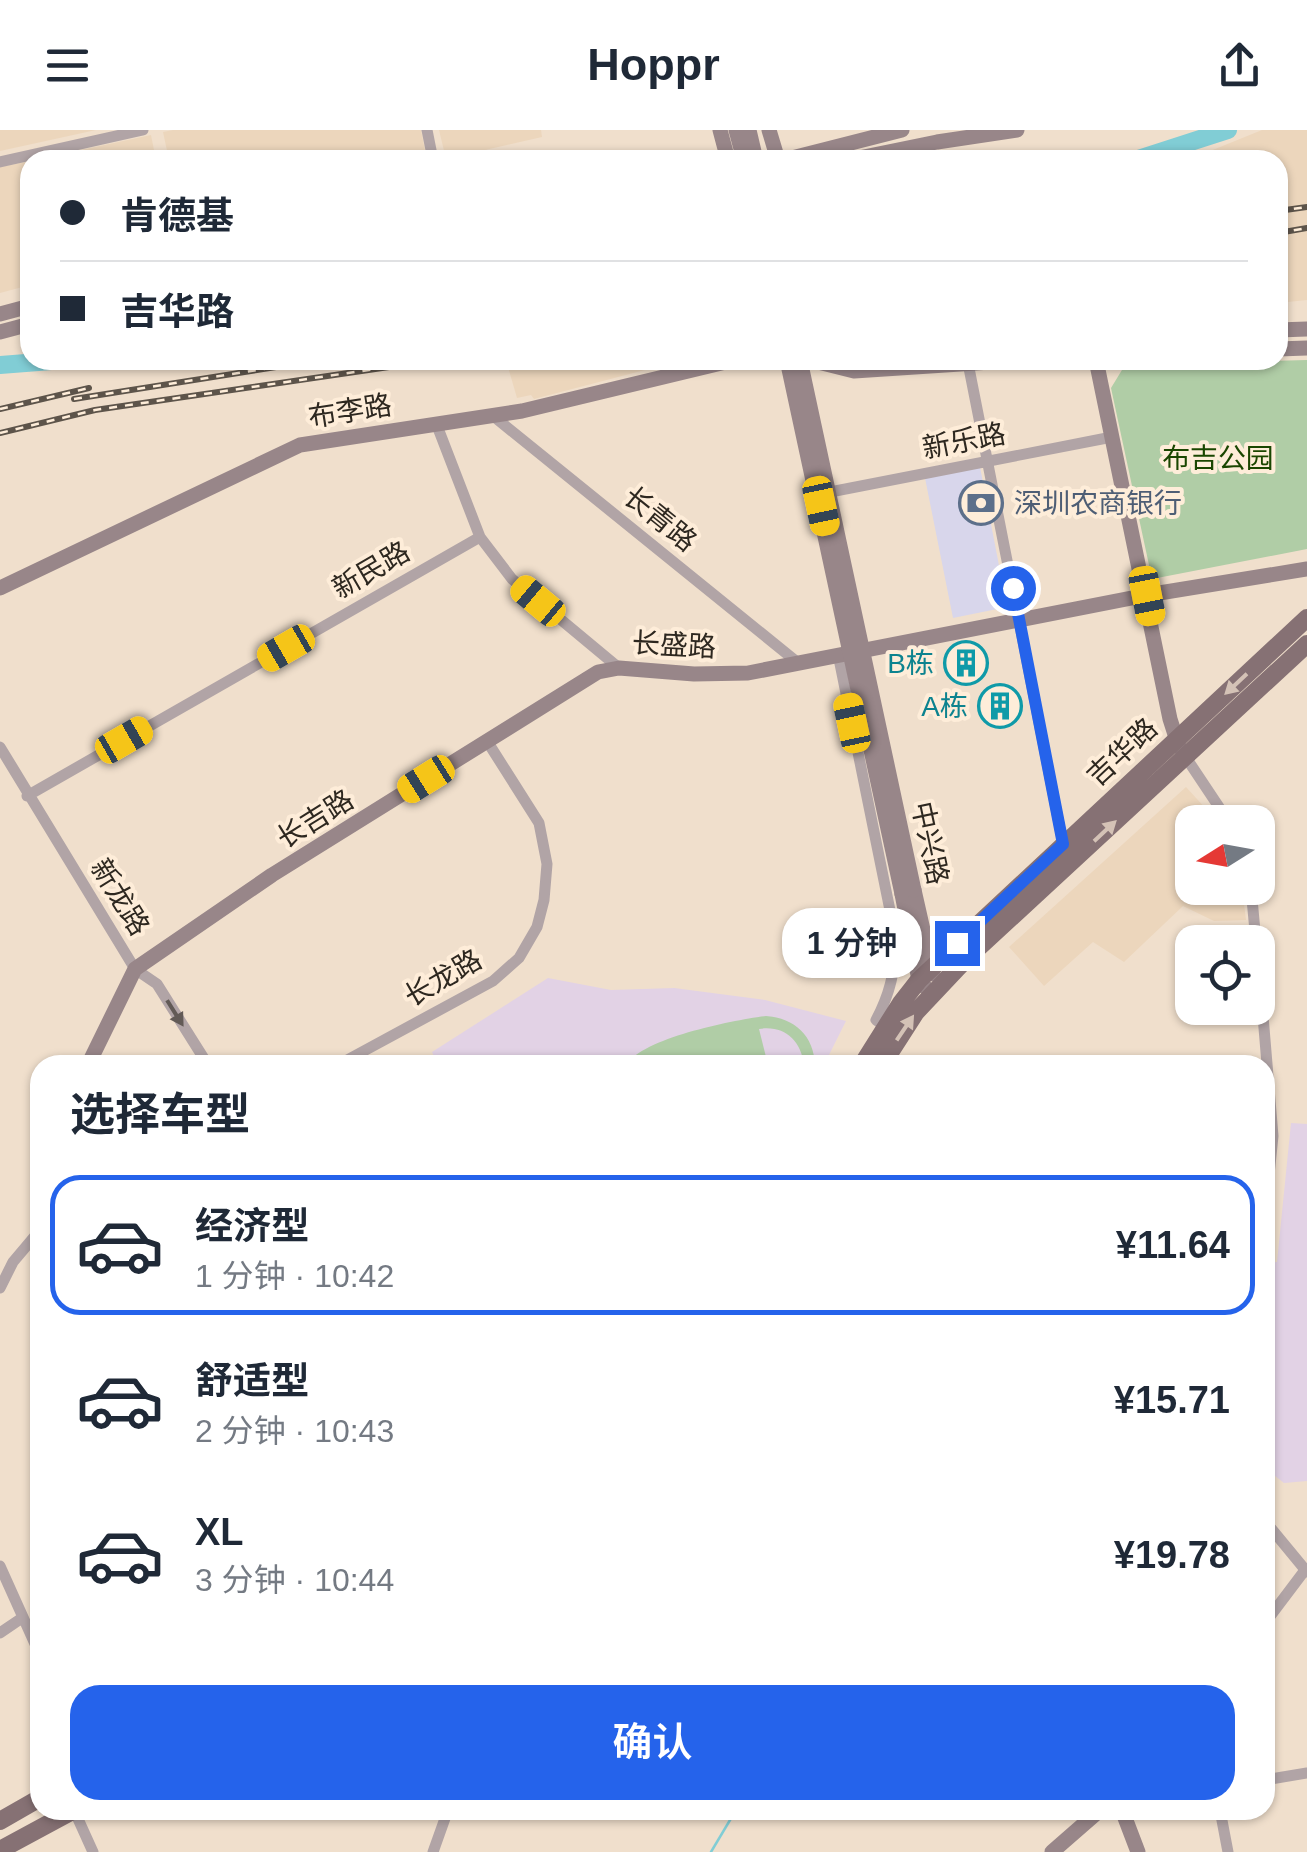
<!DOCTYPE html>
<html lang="zh">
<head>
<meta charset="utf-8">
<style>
  :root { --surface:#fff; --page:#f6f6f7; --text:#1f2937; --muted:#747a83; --line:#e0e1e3; --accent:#2563eb }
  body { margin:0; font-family:Helvetica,"Noto Sans SC",sans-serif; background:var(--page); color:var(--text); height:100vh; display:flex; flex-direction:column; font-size:38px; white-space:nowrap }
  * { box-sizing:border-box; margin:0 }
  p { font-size:32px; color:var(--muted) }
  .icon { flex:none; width:55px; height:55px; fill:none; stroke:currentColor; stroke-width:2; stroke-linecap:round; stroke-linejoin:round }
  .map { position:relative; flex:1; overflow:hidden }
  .drawer { position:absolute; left:30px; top:925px; width:1245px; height:765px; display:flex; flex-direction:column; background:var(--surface); border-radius:30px; box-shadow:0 2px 8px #0004 }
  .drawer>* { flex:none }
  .guide { position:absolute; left:20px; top:20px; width:1268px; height:220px; border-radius:30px; box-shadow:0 2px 8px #0004; display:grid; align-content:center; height:220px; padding:0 40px; background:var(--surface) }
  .needle { width:65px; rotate:259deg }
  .controls { position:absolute; left:1175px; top:675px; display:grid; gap:20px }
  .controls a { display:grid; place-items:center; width:100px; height:100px; border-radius:20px; background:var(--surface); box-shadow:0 2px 8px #0004; font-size:50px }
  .end { position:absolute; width:45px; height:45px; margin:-22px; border:12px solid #2563eb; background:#fff; box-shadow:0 0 0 5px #fff }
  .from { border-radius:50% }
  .bubble { position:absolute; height:70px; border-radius:30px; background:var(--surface); box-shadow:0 2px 8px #0004; font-size:32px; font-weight:600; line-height:70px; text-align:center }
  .car { position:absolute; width:30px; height:60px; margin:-30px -15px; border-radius:12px; box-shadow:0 0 8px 2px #0007; background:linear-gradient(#f5c518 24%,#345 0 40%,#f5c518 0 76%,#345 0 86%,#f5c518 0) }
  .guide b { display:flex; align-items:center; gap:35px; height:95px; font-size:38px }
  .guide b+b { border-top:2px solid var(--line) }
  .guide i { width:25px; height:25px; background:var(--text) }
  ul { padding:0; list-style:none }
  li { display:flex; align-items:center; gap:30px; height:140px; margin:0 20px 15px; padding:0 20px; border:5px solid transparent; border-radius:30px }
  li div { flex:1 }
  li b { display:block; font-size:38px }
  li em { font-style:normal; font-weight:600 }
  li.active { border-color:var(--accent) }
  li>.icon { width:90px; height:90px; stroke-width:1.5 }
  h2 { padding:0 40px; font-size:45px; line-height:120px }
  .cta { display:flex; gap:20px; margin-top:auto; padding:20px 40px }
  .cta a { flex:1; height:115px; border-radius:30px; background:var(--accent); color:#fff; font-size:40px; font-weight:600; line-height:115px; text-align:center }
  header { display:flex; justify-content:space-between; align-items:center; height:130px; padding:0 40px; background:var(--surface); font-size:45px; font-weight:600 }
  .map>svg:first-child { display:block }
</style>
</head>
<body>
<header><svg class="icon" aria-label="menu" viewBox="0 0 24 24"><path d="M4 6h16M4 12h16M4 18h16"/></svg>Hoppr<svg class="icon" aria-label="share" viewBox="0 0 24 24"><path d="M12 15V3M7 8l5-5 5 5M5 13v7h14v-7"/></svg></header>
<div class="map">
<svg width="1307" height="1722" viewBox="0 0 1307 1722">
  <rect width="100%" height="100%" fill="#f0dfcc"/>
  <path fill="#d8d6eb" d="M980,337l27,140 -54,11 -28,-140z"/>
  <path fill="#ecd6bc" d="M0,0h96l-96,21z
    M173,0h248l6,30h-258l-6,-28z
    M439,0h102l1,7 -96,22z
    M1262,0h45v170l-29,3v-143h-90z
    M151,5l5,25h-122z
    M30,31v124l-30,8v-126z
    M506,230h177l-149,39 -3,-4 -14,3z
    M1186,657l32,35h-26v66h50l4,32 -32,1 -31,-15 -59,56 -31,-20 -49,44 -35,-39z"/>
  <path fill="#e2d2e5" d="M548,848l63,12 63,-2 91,12 81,21 -22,44h-386l-6,-13z
    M1291,993l16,1v357l-23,2 -19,-15v-205l12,-1z"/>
  <path fill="#b0cda6" d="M1307,230v189l-155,30 -41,-191 14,-23z
    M766,886c29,2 48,20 49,49h-11c-3,-25 -20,-40 -45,-36l9,36h-107l-3,-10 -17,10h-15c17,-27 107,-45 140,-49z"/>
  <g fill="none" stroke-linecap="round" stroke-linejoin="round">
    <path stroke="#81cdd5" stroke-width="2.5" d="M711,1722l25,-42"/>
    <path stroke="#81cdd5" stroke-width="18" d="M1135,30l93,-30
      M0,235l64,-5"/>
    <path stroke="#b1a4a6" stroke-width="11" d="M427,0l6,30
      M0,32l143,-32
      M968,233l95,481
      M492,285l305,247
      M436,293l44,114 32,42 107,89
      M825,363l287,-56
      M838,524l56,276c4,32 -3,62 -18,90l10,7
      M0,617l135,222 22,15 51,81
      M1185,626l44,66
      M27,666l453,-259
      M1251,758l5,54
      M1258,826l15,180 -8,78
      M338,935l155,-84 26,-23 18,-31 7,-27 3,-36 -8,-41 -52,-82
      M0,1158l13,-26 27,-32
      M1265,1391l42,51
      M0,1436l40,89
      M1265,1493l40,-53
      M0,1503l22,-15
      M1265,1650l42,-7
      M74,1680l19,42
      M709,1680l8,3
      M1220,1680l8,42
      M433,1722l15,-42"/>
    <path stroke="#988689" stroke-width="15" d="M720,0l8,30
      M736,0l8,30
      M749,0l7,30
      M769,0l9,30
      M784,30l118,-30
      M849,30l88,-18 80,-12
      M0,184l30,-8
      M1278,200l29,-1
      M0,202l30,-8
      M1278,219l29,-1
      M810,230l44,11 169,-11
      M1096,230l74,359 9,28
      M0,458l300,-143 222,-34 212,-51
      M914,760l19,84
      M902,764l17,86 6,7
      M88,935l47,-96 137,-94 326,-203 21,-4 75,6 54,-1 399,-78 160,-26
      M1122,1680l16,42
      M1052,1722l48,-42"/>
    <path stroke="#867174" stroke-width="18" d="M862,935l39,-62 18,-23 388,-362
      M882,935l34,-53 48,-51 343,-317
      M0,1691l40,-23
      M0,1720l74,-40"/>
    <g stroke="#5d544a" stroke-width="6">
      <path id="rail" d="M1278,81l29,-4
        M1278,103l29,-5
        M74,269l247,-39
        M0,279l89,-21
        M0,303l95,-23 342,-50"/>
    </g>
    <use href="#rail" stroke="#feedd9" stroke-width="2.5" stroke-dasharray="8" stroke-linecap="butt"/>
    <path stroke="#988689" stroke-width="15" d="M787,230l115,534
      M800,230l114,530"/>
  </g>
  <defs><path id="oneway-solid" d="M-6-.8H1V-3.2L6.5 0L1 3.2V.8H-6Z" transform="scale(2.5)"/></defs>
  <g fill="#d4c2b6">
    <use href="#oneway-solid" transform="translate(1236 554) rotate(137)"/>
    <use href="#oneway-solid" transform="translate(1105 701) rotate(-43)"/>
    <use href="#oneway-solid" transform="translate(905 898) rotate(-56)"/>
  </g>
  <use fill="#625a56" href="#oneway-solid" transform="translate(175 883) rotate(58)"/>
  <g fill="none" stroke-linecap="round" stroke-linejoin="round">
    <path stroke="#2563eb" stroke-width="12" d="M957,813l106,-99 -50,-256"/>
  </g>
  <defs>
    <g id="bank-ring" transform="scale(2.25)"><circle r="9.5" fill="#feedd9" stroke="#5c6f8a" stroke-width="1.5"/><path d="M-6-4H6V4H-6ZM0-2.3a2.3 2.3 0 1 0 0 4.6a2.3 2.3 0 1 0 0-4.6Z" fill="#5c6f8a"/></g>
    <g id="building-ring" transform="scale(2.25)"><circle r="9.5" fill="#feedd9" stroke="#0f9aa8" stroke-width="1.5"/><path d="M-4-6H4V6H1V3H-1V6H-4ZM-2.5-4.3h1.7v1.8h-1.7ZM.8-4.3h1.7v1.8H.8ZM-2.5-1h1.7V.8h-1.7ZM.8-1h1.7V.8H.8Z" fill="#0f9aa8"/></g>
  </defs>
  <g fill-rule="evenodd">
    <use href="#bank-ring" x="981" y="373"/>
    <use href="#building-ring" x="966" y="533"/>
    <use href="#building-ring" x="1000" y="576"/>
  </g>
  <g text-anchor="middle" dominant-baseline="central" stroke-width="8" stroke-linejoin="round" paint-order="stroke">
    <g font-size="28" fill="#2e2820" stroke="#feedd9">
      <text transform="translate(350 281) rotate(-9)">布李路</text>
      <text transform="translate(964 311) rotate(-11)">新乐路</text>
      <text transform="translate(660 389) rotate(39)">长青路</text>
      <text transform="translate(371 440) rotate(-30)">新民路</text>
      <text transform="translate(674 515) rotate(3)">长盛路</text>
      <text transform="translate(1122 622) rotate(-43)">吉华路</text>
      <text transform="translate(315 689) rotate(-32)">长吉路</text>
      <text transform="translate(930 713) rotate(78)">中兴路</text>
      <text transform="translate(120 767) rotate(58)">新龙路</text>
      <text transform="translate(443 848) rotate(-30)">长龙路</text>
    </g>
    <g font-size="28" fill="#1a4600" stroke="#feedd9">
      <text x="1218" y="328">布吉公园</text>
    </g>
    <g font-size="28" fill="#4e5e75" stroke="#feedd9" text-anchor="start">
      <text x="1014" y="373">深圳农商银行</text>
    </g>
    <g font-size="28" fill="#0d838f" stroke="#feedd9" text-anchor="end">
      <text x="934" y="533">B栋</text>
      <text x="968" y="576">A栋</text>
    </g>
  </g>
</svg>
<div class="controls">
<a><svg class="needle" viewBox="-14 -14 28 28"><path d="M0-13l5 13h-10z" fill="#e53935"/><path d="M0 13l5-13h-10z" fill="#747a83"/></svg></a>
<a><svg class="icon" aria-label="locate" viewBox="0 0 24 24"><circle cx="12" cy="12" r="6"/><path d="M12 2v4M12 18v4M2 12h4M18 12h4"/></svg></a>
</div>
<i class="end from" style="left:1013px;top:458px"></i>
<i class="end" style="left:957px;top:813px"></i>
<div class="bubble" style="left:782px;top:778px;width:140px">1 分钟</div>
<i class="car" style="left:821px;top:376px;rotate:168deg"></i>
<i class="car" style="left:1147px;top:466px;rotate:169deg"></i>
<i class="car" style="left:538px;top:471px;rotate:310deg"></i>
<i class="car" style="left:286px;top:518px;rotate:240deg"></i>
<i class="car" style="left:852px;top:593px;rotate:348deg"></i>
<i class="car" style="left:124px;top:610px;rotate:60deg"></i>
<i class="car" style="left:426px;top:649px;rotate:238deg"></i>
<div class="guide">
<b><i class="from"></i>肯德基</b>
<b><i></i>吉华路</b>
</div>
<section class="drawer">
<h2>选择车型</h2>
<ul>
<li class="active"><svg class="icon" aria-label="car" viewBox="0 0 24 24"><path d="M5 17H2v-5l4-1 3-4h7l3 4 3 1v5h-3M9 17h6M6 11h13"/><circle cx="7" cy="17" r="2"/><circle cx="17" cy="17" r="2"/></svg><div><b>经济型</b><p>1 分钟 · 10:42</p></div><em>¥11.64</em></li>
<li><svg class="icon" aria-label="car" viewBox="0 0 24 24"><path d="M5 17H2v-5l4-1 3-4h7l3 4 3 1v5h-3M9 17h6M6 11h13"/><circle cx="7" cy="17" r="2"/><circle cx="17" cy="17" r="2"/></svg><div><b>舒适型</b><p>2 分钟 · 10:43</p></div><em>¥15.71</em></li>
<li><svg class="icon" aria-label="car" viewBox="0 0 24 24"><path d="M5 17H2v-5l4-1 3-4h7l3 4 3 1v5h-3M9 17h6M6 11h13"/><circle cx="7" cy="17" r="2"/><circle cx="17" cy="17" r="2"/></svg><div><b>XL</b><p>3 分钟 · 10:44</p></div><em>¥19.78</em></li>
</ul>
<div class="cta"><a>确认</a></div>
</section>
</div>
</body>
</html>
